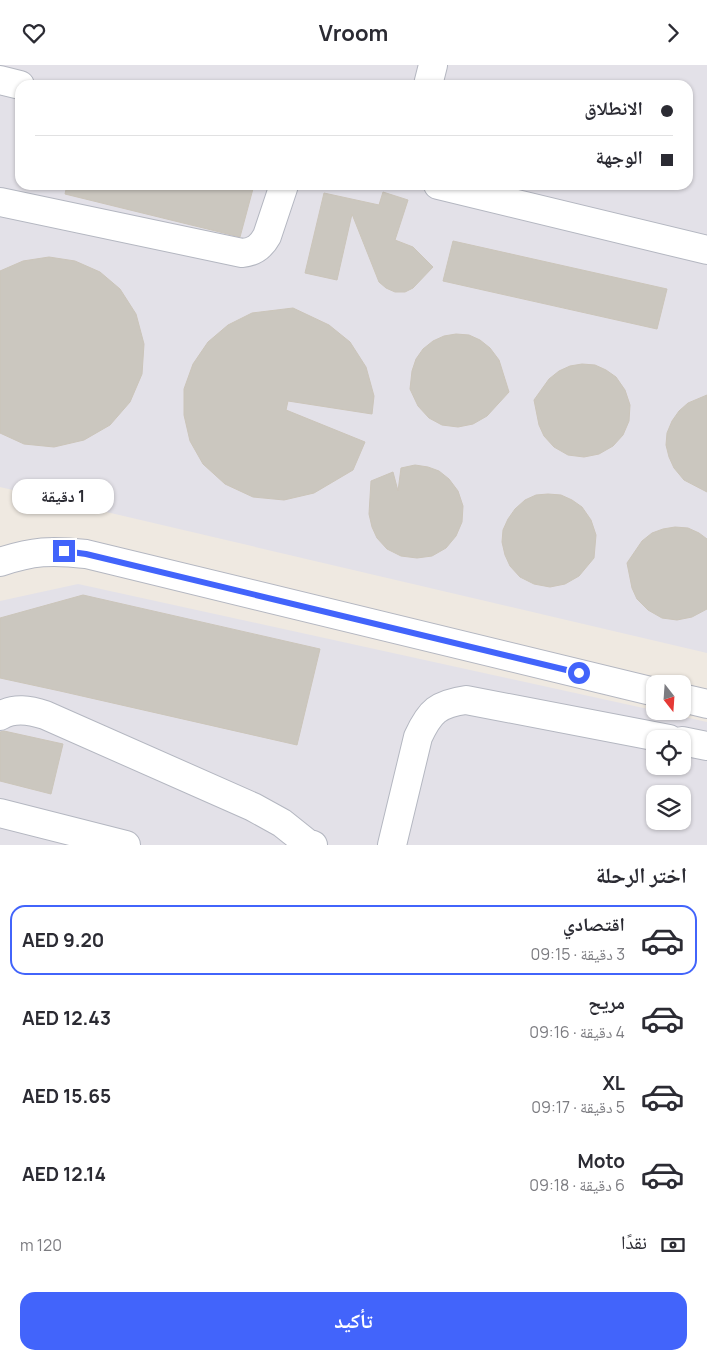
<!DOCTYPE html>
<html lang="ar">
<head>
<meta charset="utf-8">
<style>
  :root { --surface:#fff; --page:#f2f2f3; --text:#2b2b33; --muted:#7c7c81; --line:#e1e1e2; --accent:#4264fb }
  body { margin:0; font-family:Manrope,"Noto Naskh Arabic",sans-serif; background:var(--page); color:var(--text); direction:rtl; height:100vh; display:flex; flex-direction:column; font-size:19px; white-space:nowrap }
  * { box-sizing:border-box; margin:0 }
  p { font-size:16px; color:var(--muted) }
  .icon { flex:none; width:28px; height:28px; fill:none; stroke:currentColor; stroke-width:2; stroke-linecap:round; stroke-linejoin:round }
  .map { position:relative; height:780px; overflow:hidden; direction:ltr }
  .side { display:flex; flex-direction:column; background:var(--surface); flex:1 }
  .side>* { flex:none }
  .guide { position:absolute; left:15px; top:15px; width:678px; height:110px; border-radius:15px; box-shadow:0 1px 4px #0004; direction:rtl; display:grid; align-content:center; height:110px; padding:0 20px; background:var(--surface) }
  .needle { width:32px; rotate:163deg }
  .fabs { position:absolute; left:646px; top:610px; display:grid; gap:10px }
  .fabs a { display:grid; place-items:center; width:45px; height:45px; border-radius:10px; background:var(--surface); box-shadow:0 1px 4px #0004; font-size:25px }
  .end { position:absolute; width:22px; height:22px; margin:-11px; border:6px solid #4264fb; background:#fff; box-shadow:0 0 0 2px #fff }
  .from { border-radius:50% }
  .bubble { position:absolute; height:35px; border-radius:15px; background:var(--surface); box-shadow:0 1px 4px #0004; font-size:16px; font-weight:700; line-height:35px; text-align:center; direction:rtl }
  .guide b { display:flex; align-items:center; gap:18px; height:48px; font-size:19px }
  .guide b+b { border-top:1px solid var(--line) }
  .guide i { width:12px; height:12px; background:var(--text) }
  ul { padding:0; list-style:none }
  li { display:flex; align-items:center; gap:15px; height:70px; margin:0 10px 8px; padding:0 10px; border:2px solid transparent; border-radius:15px }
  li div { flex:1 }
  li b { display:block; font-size:19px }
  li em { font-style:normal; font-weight:700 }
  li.selected { border-color:var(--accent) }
  li>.icon { width:45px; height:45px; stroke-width:1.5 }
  h2 { padding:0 20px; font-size:22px; line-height:60px }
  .pay { display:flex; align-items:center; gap:12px; height:55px; padding:0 20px; font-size:19px }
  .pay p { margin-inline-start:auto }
  .action { display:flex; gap:10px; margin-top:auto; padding:10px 20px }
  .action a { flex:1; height:58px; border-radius:15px; background:var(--accent); color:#fff; font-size:20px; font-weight:700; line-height:58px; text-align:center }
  header { display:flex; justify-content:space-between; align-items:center; height:65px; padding:0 20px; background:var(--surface); font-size:22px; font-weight:700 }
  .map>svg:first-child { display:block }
</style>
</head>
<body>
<header><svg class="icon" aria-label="forward" viewBox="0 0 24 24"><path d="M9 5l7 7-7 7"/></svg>Vroom<svg class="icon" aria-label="heart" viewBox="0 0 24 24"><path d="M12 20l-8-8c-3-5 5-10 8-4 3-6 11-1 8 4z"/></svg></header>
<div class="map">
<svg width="707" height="780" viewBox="0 0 707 780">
  <rect width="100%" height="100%" fill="#efe9e1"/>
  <path fill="#e3e1e8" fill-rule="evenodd" d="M0,0h707v588l-707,-166zM20,20h668v100h-668z
    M78,519l629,138v123h-707v-244zM655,674h27v27h-27zM655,729h27v27h-27z"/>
  <path fill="#cbc7bf" stroke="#cbc5ba" d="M67,120h187l-14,52 -175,-43z
    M383,127l25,8 -13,40 18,7 20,20 -20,21 -8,4h-10l-9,-4 -7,-6 -27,-68 -15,66 -32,-7 19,-80 55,12z
    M453,176l214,48 -10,40 -214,-48z
    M49,192l26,4 25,11 20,17 16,25 8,30 -2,30 -12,28 -20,23 -26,15 -30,7 -30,-3 -24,-11v-162l23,-10z
    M293,243l36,17 21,17 16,25 8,29 -2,18 -84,-13 -2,9 79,32 -12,28 -39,23 -30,7 -31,-3 -28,-13 -22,-20 -13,-23 -6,-26v-26l9,-25 15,-22 20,-17 24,-12z
    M456,269l13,1 11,5 10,8 9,12 10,32 -22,24 -14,8 -15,3 -16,-2 -13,-7 -11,-12 -8,-17 2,-18 4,-12 7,-10 10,-8 11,-5z
    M582,299l13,1 11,5 10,7 9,13 5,15 -1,16 -6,14 -10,11 -14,8 -15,3 -16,-2 -14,-8 -10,-11 -5,-11 -5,-25 15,-21 10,-8 11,-5z
    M707,330v97l-23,-12 -10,-12 -5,-11 -3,-12 1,-12 5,-12 7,-10 9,-8z
    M415,400l13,2 11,4 10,8 9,12 5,15 -1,16 -6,14 -10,12 -14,8 -15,2 -16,-2 -14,-7 -10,-11 -5,-11 -3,-13 2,-33 22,-9 5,19 3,-23z
    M548,429l13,1 11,5 10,7 9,13 5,15 -2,23 -15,18 -14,8 -15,3 -16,-3 -14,-7 -10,-11 -5,-11 -3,-13 1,-12 5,-11 7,-10 10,-9 11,-5z
    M675,462l13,1 11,5 8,6v70l-15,8 -15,3 -15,-2 -14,-8 -11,-11 -5,-11 -5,-25 15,-22 10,-8 11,-4z
    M83,530l237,54 -23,96 -237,-54 -60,-13v-60z
    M4,666l59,13 -12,50 -51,-13v-49z"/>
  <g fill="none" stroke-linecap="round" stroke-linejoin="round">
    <g stroke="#b4b7c1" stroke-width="30">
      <path id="minor" d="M0,15l20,5
        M428,20l5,-20
        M438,120l269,65
        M0,137l242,51c12,-1 19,-6 25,-17l17,-51
        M0,497c33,-11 51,-12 86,-8l569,138
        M682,633l25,6
        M0,651c14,-9 30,-6 45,-1l208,92 29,16 25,20 6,2
        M682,676l25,5
        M0,748l126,32
        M392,780l26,-108c12,-26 20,-33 48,-37l203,39"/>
    </g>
    <use href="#minor" stroke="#fff" stroke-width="28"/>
  </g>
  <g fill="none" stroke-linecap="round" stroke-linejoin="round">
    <path stroke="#4264fb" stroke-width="6" d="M64,486l22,3 493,119"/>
  </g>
</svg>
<div class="fabs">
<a><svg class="needle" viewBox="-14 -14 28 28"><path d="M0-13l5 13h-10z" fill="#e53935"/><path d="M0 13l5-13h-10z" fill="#7c7c81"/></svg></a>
<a><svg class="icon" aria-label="locate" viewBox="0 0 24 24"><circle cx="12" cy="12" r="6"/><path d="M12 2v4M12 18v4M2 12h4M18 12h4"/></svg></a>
<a><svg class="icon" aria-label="layers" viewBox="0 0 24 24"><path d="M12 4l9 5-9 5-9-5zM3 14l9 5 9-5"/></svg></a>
</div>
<i class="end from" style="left:579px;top:608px"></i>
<i class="end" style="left:64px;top:486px"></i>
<div class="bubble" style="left:12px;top:414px;width:102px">1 دقيقة</div>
<div class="guide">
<b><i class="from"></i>الانطلاق</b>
<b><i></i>الوجهة</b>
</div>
</div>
<section class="side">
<h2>اختر الرحلة</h2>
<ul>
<li class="selected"><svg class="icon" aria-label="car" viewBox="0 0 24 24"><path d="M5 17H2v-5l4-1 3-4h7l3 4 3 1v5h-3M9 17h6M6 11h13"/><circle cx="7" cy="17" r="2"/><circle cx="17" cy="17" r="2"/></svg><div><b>اقتصادي</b><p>3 دقيقة · 09:15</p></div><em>AED 9.20</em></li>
<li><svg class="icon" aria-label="car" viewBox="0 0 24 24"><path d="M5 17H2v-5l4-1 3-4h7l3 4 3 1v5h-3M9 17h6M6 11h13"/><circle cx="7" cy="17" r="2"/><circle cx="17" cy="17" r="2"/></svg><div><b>مريح</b><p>4 دقيقة · 09:16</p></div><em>AED 12.43</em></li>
<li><svg class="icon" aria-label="car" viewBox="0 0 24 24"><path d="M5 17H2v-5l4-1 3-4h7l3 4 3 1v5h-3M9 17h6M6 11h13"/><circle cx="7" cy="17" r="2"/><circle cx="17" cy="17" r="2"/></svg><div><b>XL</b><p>5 دقيقة · 09:17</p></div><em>AED 15.65</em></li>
<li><svg class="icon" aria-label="car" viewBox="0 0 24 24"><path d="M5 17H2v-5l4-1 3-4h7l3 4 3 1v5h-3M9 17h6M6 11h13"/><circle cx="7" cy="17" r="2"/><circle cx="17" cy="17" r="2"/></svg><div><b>Moto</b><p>6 دقيقة · 09:18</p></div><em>AED 12.14</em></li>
</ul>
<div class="pay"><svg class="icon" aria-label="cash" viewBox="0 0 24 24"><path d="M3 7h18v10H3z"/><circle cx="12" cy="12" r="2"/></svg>نقدًا<p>120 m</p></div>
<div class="action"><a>تأكيد</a></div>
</section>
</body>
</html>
